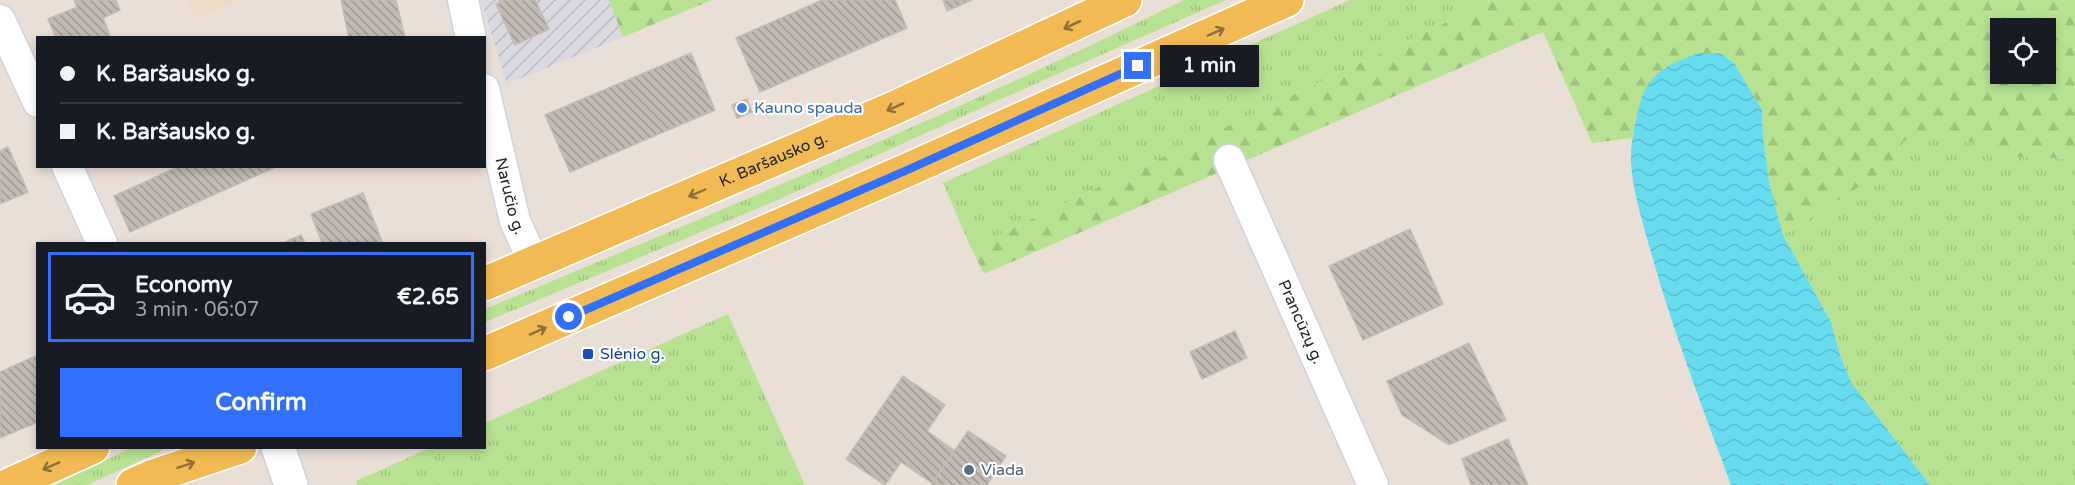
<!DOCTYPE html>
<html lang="en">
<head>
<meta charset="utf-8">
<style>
  :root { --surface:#171b24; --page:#20242c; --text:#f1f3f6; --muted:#9ea1a6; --line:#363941; --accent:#3270fc }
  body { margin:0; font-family:"Varela Round",sans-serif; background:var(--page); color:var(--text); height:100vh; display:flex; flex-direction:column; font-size:22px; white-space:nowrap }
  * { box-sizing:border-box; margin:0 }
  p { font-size:20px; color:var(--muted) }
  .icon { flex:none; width:33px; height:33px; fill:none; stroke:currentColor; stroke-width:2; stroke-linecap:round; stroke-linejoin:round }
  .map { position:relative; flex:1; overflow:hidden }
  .sheet { position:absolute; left:36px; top:242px; width:450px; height:207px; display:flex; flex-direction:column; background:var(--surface); border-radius:0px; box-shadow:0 3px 9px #0003 }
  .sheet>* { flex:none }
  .top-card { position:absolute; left:36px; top:36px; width:450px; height:132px; border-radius:0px; box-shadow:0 3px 9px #0003; display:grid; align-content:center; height:132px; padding:0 24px; background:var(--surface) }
  .fabs { position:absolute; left:1990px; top:18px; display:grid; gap:12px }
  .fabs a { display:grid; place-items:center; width:66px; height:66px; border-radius:0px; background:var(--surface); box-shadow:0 3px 9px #0003; font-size:30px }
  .end { position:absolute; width:27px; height:27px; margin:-14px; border:8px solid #3270fc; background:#fff; box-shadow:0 0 0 3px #fff }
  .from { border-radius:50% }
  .bubble { position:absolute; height:42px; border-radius:0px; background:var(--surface); box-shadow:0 3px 9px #0003; font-size:20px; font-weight:800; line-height:42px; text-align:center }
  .top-card b { display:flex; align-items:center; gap:21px; height:57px; font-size:22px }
  .top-card b+b { border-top:2px solid var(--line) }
  .top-card i { width:15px; height:15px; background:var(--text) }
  ul { padding:10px 0 0; list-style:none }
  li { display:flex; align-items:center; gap:18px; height:90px; margin:0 12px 9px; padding:0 12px; border:3px solid transparent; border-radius:0px }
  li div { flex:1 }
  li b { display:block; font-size:22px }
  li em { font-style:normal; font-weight:800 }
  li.active { border-color:var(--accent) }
  li>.icon { width:54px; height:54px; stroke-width:1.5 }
  .primary-button { display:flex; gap:12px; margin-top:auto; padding:12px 24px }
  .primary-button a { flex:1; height:69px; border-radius:0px; background:var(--accent); color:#fff; font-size:24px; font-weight:800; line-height:69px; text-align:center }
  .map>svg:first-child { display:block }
</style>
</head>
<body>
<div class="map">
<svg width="2075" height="485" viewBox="0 0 2075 485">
  <defs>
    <pattern id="industrial-furrows" width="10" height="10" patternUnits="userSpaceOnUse" patternTransform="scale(1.5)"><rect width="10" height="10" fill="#dad8e1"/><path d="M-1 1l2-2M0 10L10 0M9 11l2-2" fill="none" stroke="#bbb9c1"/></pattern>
    <pattern id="grass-tufts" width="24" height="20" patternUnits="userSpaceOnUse" patternTransform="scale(1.5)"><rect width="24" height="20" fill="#b7e292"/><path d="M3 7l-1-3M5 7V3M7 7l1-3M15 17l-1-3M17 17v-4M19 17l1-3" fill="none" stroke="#9dc27e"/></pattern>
    <pattern id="forest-firs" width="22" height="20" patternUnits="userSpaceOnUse" patternTransform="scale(1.5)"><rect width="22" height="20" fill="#b7e292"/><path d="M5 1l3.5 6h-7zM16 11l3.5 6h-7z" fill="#9dc27e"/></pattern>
    <pattern id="water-waves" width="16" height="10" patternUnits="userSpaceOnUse" patternTransform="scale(1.5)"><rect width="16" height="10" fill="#67dcef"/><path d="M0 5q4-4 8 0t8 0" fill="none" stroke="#59bdcd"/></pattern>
    <pattern id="building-back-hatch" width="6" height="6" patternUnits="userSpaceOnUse" patternTransform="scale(1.5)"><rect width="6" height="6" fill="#c1bbb3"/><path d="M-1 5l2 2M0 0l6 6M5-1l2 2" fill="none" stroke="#9d9891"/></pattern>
  </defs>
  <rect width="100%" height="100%" fill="#eadfd7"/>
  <path fill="url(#industrial-furrows)" d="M481,0h128l14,37 -116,47z"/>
  <path fill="#ecdbc5" d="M187,0h51l-42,18z"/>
  <path fill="url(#grass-tufts)" d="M1184,0h42l-198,87 -255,115 -288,120v-13c235,-98 471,-196 699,-309z
    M1350,0h143l-522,248 -28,-65z
    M1926,135l42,6 52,16 55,2v326h-145l-79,-103 -11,-27 -9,-33 -48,-87 71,-45 36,-21 14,-28z
    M728,314l77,171h-448l-1,-4 76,-34h52l1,-24z
    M133,447h30l-2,4 -74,34h-32z"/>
  <path fill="url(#forest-firs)" fill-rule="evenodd" d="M609,0h103l-89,37z
    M1493,0h582v159l-55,-2 -52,-16 -42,-6 -22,6 -14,28 -36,21 -71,45 -14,-53 -6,-46 -1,-26 -28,-47 -14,-10 -84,63 -4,22 -40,5 -49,-111 -559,242 -13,-26zM2001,28h45v46h-45z"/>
  <path fill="url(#water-waves)" d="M1699,53h21l14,10 28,47 1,26 6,46 14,53 48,87 9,33 11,27 79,103h-199c-28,-76 -57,-151 -79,-229 -8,-30 -19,-62 -21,-93 -1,-20 7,-64 18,-80 12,-16 32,-24 50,-30z"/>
  <path fill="url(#building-back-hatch)" stroke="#c5bbb1" stroke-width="1.5" d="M74,0h42l4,10 -17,8 8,20h-55l-8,-19 29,-12z
    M341,0h55l9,38h-56z
    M499,0h36l14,29 -34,16 -19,-41 4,-1z
    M822,0h73l12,28 -147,64 -24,-54z
    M943,0h29l-25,11z
    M691,53l24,57 -145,62 -25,-57z
    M747,99l5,13 -15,6 -5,-13z
    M8,147l20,45 -28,12v-53z
    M180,166h98l-148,66 -16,-36z
    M363,193l19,48 -5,2h-55l-11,-29z
    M1410,229l33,75 -80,36 -34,-74z
    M301,235l4,8h-22z
    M1235,331l12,27 -45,21 -12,-27z
    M1469,343l37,77 -57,25 -47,-30 -15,-34z
    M38,355v67l-38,16v-66z
    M903,376l42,29 -18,26 28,20 -23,32 -31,-21 -16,23 -39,-26z
    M968,431l38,25 -19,29h-56z
    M1508,439l20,46h-57l-9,-26z"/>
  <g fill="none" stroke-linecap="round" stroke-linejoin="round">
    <g stroke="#ccd3e0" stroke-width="33">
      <g id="street">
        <path d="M463,0l8,38"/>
        <path d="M0,20l38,82"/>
        <path id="s1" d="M484,89l31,132 19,42"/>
        <path id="s2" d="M1229,160l144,325"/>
        <path d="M67,166l35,77"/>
      </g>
    </g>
    <g stroke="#ccd3e0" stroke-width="36">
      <path id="secondary" d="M278,447l13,38"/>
    </g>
    <g stroke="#fff" stroke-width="36">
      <g id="primary">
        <path id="s3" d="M484,284l410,-176 231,-108"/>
        <path d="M484,354l421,-183 382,-171"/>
        <path d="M9,485l84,-38"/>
        <path d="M133,485l18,-8 89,-30"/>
      </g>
    </g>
    <use href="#street" stroke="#fff" stroke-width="30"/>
    <use href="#secondary" stroke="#fff" stroke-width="33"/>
    <use href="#primary" stroke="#f2ba54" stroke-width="33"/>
  </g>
  <defs><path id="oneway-shaft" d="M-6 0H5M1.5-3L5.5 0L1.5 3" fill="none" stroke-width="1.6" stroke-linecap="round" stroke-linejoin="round" transform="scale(1.5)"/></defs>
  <g stroke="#8c703d">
    <use href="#oneway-shaft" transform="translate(1072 25) rotate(155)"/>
    <use href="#oneway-shaft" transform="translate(1216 32) rotate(-24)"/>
    <use href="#oneway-shaft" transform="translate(895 107) rotate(156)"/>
    <use href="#oneway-shaft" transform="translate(697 193) rotate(157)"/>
    <use href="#oneway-shaft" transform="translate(538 331) rotate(-24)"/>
    <use href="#oneway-shaft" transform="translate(186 465) rotate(-19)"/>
    <use href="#oneway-shaft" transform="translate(51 466) rotate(156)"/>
  </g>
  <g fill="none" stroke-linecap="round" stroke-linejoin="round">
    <path stroke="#3270fc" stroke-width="8" d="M569,317l336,-146 233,-105"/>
  </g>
  <circle fill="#3f7fe0" stroke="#fff" stroke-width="2" cx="742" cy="108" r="6"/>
  <rect fill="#1a4fb4" stroke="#fff" stroke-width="2" x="582" y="348" width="12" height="12" rx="3"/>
  <circle fill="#5c6f8a" stroke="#fff" stroke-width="2" cx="969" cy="470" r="6"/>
  <g text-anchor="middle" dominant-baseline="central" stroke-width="4.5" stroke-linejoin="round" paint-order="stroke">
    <g font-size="16" fill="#366cbe" stroke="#fff" text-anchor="start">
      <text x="754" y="108">Kauno spauda</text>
    </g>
    <g font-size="16" fill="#262626" stroke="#fff">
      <text stroke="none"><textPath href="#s3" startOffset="315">K. Baršausko g.</textPath></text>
      <text stroke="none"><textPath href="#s1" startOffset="110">Naručio g.</textPath></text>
      <text stroke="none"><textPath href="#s2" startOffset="177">Prancūzų g.</textPath></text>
    </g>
    <g font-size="16" fill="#164399" stroke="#fff" text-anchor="start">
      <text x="600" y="354">Slėnio g.</text>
    </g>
    <g font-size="16" fill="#4e5e75" stroke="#fff" text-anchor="start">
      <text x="981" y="470">Viada</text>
    </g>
  </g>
</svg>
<div class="fabs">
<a><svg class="icon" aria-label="locate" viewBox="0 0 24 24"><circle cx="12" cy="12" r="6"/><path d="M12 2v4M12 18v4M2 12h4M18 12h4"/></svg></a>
</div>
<i class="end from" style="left:569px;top:317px"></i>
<i class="end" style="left:1138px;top:66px"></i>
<div class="bubble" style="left:1160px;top:45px;width:99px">1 min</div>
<div class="top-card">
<b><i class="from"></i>K. Baršausko g.</b>
<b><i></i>K. Baršausko g.</b>
</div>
<section class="sheet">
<ul>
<li class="active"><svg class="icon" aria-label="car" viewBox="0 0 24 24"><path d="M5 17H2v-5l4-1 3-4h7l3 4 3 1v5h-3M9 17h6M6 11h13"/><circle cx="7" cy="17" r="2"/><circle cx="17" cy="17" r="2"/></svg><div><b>Economy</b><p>3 min · 06:07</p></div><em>€2.65</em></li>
</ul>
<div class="primary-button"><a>Confirm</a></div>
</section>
</div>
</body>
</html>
